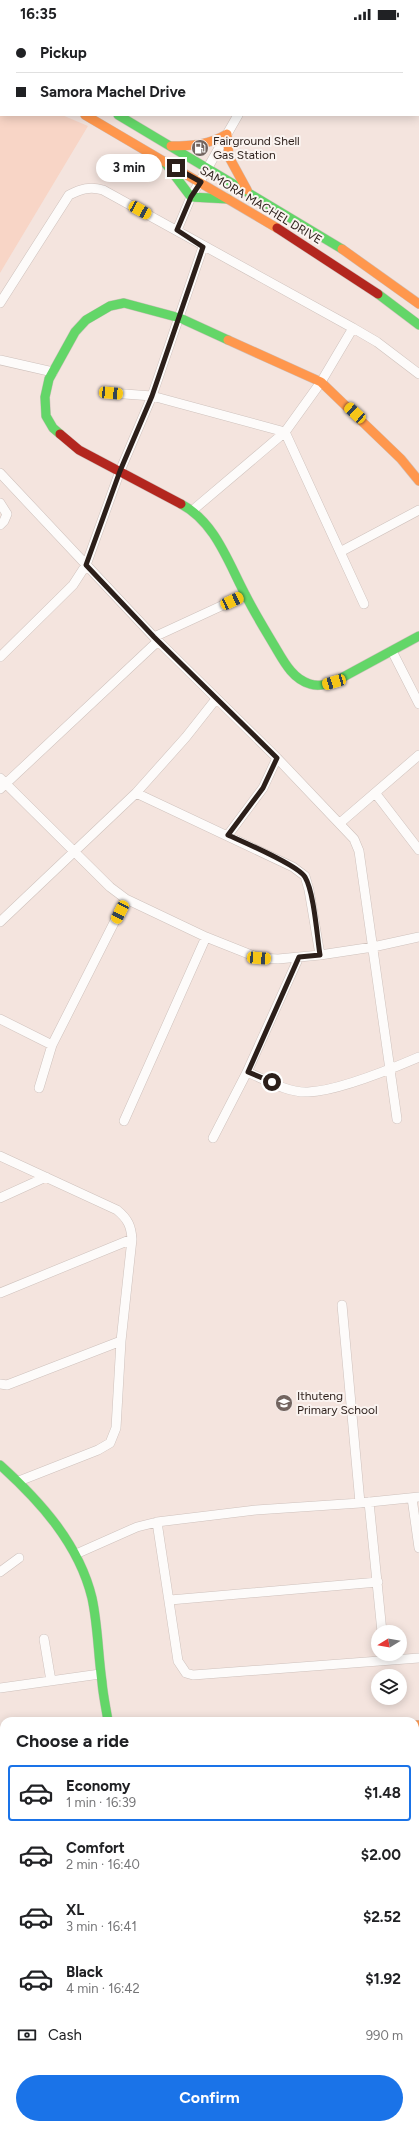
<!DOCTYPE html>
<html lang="en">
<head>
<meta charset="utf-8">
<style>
  :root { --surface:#fff; --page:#f2f2f2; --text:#202124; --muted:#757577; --line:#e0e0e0; --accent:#1a73e8 }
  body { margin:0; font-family:Figtree,sans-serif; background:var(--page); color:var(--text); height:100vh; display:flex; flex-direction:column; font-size:15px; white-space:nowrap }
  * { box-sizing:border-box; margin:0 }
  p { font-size:13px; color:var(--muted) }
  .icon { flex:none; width:22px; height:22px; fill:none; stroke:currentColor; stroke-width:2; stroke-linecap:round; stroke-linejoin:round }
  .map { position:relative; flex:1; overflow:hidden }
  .drawer { position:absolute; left:0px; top:1689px; width:419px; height:412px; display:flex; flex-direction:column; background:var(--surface); border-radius:12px 12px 0 0; box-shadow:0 2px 10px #0003 }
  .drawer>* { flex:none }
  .banner { position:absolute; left:0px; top:0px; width:419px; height:88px; box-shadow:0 2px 10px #0003; display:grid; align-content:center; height:88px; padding:0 16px; background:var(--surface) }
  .needle { width:26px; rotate:259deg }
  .fabs { position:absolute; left:371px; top:1597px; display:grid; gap:8px }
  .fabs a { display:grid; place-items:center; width:36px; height:36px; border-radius:50%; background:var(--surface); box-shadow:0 2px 10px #0003; font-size:20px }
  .end { position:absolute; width:18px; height:18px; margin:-9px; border:5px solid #2c1f1a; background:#fff; box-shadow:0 0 0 2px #fff }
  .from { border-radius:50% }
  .bubble { position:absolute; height:28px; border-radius:14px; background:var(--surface); box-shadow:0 2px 10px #0003; font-size:13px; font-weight:700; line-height:28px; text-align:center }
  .car { position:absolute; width:12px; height:24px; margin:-12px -6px; border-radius:5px; box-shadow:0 0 3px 1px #0007; background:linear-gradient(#f5c518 24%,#345 0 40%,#f5c518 0 76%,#345 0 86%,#f5c518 0) }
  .banner b { display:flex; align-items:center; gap:14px; height:38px; font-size:15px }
  .banner b+b { border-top:1px solid var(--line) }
  .banner i { width:10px; height:10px; background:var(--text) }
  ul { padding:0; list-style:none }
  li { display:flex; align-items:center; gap:12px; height:56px; margin:0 8px 6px; padding:0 8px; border:2px solid transparent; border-radius:4px }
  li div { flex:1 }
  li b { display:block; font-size:15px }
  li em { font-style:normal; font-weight:700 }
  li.current { border-color:var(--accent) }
  li>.icon { width:36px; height:36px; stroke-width:1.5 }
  h2 { padding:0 16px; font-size:18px; line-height:48px }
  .pay { display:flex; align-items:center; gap:10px; height:44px; padding:0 16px; font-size:15px }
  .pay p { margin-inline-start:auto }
  .action { display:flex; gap:8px; margin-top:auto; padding:8px 16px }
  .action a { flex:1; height:46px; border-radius:24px; background:var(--accent); color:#fff; font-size:16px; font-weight:700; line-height:46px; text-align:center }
  .status { display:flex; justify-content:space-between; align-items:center; height:28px; padding:0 20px; background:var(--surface); direction:ltr }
  .status svg { height:11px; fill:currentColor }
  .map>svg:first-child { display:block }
</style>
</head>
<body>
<div class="status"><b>16:35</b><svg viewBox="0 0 49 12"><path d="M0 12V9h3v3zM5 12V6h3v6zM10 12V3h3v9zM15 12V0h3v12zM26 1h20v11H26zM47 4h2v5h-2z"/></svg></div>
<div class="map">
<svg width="419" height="2101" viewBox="0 0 419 2101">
  <rect width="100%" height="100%" fill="#f4e4de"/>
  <path fill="#f8d5c6" d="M0,54l1,33h61l26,11 -88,147z"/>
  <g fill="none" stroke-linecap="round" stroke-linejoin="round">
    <g stroke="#cec1bc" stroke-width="10">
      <path id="street" d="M277,1v-1
        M177,202l14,-33 47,-82
        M0,275l69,-108c12,-6 21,-9 34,-5l250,138 24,14 42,32
        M0,332l53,12
        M111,365l41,3 133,36 79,172
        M0,445l154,164 123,121 77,81 5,12 38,268
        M0,475l7,11 -3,7 -4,4
        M193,482l92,-78 36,-50 32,-54
        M340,524l79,-42
        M154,609l91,-42
        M392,623l27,53
        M0,629l73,-72 13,-20 34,-94 32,-75 51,-149
        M0,750l110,109 16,12 80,38 53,21 19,1 42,-4 53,-8 46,-10
        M0,761l158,-148
        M136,765l157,74 12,9 4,14 11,65
        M376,766l43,56
        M340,795l79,-68
        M228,807l35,-47 14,-30
        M0,894l136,-129 50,-56 30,-38
        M0,991l52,26
        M247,1044c19,8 41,21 61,20 30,-1 83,-23 111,-35
        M39,1060l13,-43 74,-146
        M124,1093l82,-184
        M213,1110l34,-66 52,-115
        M0,1128l117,54c11,9 14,16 15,29l-11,102 -5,87 -6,15 -12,7 -79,31
        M0,1170l46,-21
        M0,1265l132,-54
        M342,1277l18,198
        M0,1356l7,1 114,-44
        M412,1470l7,50
        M369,1474l13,130
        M157,1494l21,139 8,12 7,2 226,-17
        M76,1526l61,-27 20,-5 99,-12 104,-7 59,-6
        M0,1544l19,-14
        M170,1572l208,-18
        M44,1611l7,42
        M0,1660l100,-14"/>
    </g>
    <g stroke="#cec1bc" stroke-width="10">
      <path id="fast" d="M118,87l224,134
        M166,136l25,33 37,2
        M378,266l41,31
        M60,406l-7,-6 -7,-12 -1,-19 4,-18 26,-47 11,-12 24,-14 14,-3 56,15 48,22
        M181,476c34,18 47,58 64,90 9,18 19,34 29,51 9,15 18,34 36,39 9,3 16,0 24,-2l85,-46
        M0,1437c40,36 79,79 92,133 6,28 6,56 10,84 1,13 4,26 6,39
        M0,1747l4,-1"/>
    </g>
    <g stroke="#cec1bc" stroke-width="10">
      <path id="slow" d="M0,18l1,1
        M0,38h1
        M85,87l192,113
        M171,118c20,0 38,-1 56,-12l2,23 18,33
        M342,221l77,55
        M228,312l93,42 80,77 18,22
        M415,1697h4
        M415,1712h4
        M0,1734h4"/>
    </g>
    <g stroke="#cec1bc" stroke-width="10">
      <path id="jam" d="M277,200l101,66
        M60,406l19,16 102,54"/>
    </g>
    <use href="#street" stroke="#fdfbfa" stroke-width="9"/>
    <use href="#fast" stroke="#63d668" stroke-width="9"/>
    <use href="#slow" stroke="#ff974d" stroke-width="9"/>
    <use href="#jam" stroke="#b3261e" stroke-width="9"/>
  </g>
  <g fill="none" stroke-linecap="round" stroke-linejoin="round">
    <path stroke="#2c1f1a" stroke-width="5" d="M176,140l25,14 -10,15 -14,33 26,17 -51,149 -32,75 -34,94 68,72 123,121 -14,30 -35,47c15,7 70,30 77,42 9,15 12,59 15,78l-21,2 -51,115 24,10"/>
  </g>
  <defs>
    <g id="fuel-disc" transform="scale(0.9)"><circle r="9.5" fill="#72645f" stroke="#faf3f0"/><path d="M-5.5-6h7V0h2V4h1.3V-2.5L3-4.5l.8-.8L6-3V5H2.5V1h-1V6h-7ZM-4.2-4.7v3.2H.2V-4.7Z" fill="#fff"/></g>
    <g id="school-disc" transform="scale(0.9)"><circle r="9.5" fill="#72645f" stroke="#faf3f0"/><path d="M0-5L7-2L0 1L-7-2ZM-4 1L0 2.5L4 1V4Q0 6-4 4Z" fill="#fff"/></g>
  </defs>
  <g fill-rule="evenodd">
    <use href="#fuel-disc" x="200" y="120"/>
    <use href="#school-disc" x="284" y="1375"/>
  </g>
  <g text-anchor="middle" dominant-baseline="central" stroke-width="4" stroke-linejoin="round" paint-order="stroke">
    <g font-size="12" fill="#2c1f1a" stroke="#faf3f0" text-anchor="start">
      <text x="213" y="113">Fairground Shell<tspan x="213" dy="14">Gas Station</tspan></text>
      <text x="297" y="1368">Ithuteng<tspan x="297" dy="14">Primary School</tspan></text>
    </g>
    <g font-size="12" fill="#2c1f1a" stroke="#faf3f0">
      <text transform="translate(261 177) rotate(31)">SAMORA MACHEL DRIVE</text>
    </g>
  </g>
</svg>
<div class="fabs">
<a><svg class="needle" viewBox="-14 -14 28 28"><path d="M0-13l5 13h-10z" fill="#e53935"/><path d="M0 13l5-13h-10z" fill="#757577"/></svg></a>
<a><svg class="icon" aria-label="layers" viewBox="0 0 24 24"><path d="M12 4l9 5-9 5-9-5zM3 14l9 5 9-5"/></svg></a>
</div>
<i class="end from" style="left:272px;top:1054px"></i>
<i class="end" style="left:176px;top:140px"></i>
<div class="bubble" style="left:96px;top:126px;width:66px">3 min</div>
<i class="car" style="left:140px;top:182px;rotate:119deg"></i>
<i class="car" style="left:111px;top:365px;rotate:95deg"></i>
<i class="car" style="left:355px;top:385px;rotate:312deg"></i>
<i class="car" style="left:232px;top:573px;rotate:65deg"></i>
<i class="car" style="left:334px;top:654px;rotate:254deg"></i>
<i class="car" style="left:120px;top:884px;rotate:207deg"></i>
<i class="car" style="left:259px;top:930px;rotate:94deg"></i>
<div class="banner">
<b><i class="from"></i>Pickup</b>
<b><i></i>Samora Machel Drive</b>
</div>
<section class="drawer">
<h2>Choose a ride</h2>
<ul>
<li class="current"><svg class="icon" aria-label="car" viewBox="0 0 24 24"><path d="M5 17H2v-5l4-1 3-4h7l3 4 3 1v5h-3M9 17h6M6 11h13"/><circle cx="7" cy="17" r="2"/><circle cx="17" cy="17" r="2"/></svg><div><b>Economy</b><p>1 min · 16:39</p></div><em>$1.48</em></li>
<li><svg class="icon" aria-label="car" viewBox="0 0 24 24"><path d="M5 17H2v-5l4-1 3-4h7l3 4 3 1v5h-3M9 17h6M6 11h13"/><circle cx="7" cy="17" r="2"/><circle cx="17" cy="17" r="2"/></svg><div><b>Comfort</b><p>2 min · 16:40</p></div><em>$2.00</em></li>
<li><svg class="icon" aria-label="car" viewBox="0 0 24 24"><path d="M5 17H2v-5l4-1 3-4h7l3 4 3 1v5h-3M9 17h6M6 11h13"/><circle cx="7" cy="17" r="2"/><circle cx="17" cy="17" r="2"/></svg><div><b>XL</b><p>3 min · 16:41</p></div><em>$2.52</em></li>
<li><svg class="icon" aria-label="car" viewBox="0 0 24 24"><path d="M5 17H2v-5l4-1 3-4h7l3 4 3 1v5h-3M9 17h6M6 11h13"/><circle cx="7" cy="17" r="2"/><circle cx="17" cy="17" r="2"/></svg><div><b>Black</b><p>4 min · 16:42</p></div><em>$1.92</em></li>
</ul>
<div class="pay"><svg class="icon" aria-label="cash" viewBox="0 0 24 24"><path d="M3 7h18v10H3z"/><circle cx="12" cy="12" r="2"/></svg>Cash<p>990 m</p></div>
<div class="action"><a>Confirm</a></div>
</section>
</div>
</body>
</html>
